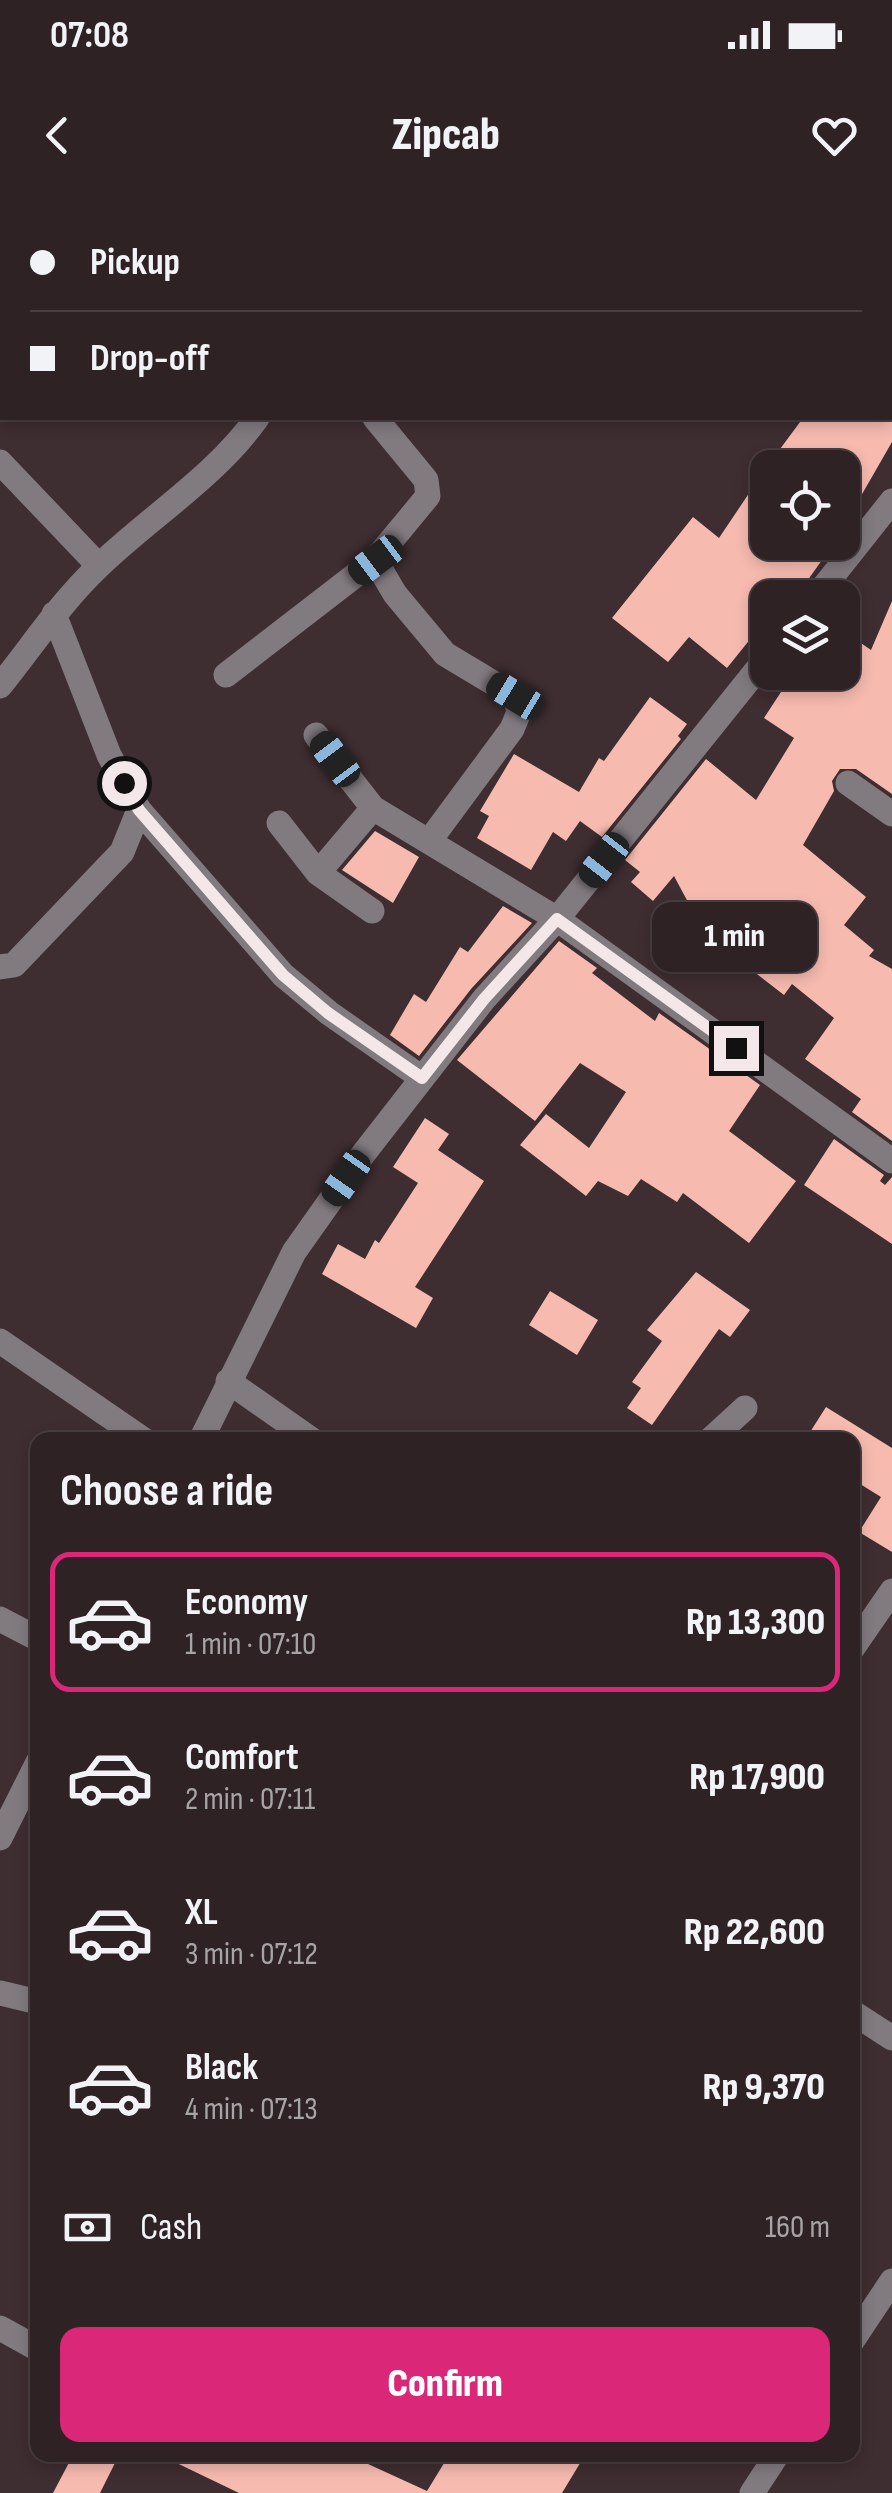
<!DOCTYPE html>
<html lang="en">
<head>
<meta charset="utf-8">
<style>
  :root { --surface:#2e2225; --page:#3a2f32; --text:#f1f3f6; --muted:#a7a4a7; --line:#493f42; --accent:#db2777 }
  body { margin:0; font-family:"Sofia Sans Condensed",sans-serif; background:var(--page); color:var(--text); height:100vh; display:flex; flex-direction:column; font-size:38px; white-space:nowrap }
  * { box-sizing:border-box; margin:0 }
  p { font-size:32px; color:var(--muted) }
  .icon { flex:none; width:55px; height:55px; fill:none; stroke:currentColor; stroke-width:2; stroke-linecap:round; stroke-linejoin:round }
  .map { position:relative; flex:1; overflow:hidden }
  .side { position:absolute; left:30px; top:1232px; width:830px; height:1030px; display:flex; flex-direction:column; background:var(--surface); border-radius:20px; box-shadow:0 5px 15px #0003,0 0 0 2px var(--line) }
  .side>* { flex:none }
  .top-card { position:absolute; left:0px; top:0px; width:892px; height:220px; box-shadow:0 5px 15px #0003,0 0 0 2px var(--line); display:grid; align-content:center; height:220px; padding:0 30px; background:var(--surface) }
  .buttons { position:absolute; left:750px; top:250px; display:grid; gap:20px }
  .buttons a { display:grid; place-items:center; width:110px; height:110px; border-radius:20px; background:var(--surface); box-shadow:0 5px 15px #0003,0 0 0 2px var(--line); font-size:50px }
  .end { position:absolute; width:45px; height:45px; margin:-22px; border:12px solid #f3e7e9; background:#111; box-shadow:0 0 0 5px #111 }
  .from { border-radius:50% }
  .bubble { position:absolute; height:70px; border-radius:20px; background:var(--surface); box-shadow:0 5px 15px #0003,0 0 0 2px var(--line); font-size:32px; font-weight:800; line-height:70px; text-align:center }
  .car { position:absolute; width:30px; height:60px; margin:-30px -15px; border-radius:12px; box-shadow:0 0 8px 2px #0007; background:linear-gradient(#222 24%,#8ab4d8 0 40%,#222 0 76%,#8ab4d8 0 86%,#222 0) }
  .top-card b { display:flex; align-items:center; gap:35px; height:95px; font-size:38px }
  .top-card b+b { border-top:2px solid var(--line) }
  .top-card i { width:25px; height:25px; background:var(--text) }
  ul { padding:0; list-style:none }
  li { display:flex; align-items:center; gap:30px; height:140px; margin:0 20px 15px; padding:0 10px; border:5px solid transparent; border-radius:20px }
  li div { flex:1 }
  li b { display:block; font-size:38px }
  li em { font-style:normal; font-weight:800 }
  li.current { border-color:var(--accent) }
  li>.icon { width:90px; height:90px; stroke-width:1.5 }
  h2 { padding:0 30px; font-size:45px; line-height:120px }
  .pay { display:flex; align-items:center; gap:25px; height:110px; padding:0 30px; font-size:38px }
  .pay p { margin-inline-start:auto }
  .cta { display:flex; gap:20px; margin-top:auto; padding:20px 30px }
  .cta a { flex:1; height:115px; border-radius:20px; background:var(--accent); color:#fff; font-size:40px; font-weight:800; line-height:115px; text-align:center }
  .status { display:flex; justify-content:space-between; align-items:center; height:70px; padding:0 50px; background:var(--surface); direction:ltr }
  .status svg { height:28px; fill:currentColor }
  header { display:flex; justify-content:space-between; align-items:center; height:130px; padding:0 30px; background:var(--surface); font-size:45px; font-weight:800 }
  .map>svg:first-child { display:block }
</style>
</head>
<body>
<div class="status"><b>07:08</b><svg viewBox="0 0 49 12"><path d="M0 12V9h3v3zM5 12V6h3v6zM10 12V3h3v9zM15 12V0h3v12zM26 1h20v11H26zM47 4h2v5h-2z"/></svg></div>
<header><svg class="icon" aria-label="back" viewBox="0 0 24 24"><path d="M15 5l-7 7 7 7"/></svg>Zipcab<svg class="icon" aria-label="heart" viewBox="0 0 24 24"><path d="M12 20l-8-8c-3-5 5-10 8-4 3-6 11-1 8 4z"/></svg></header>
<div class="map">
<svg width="892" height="2293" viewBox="0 0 892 2293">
  <rect width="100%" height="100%" fill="#3e2d31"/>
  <path fill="#f6baaf" d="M803,218h89v24l-50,87v-61h-74v74h67l-33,46 -7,-5 -12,15h-15v19l-41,51 -38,-31 -21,25 -56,-44 81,-101 26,21 47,-70z
    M892,401v193l-36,-25h-16l-8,12 2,10 -31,54 63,52 -22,28 30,25 -5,6 23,13v172l-40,-29 9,-13 -56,-40 29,-41 -42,-34 -8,11 -49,-38 14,-18 -52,-20 -23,-43 -21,25 -22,-19 9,-10 -15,-12 81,-101 50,41 38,-62 -30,-20 30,-46h48v-42l29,20z
    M650,497l37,27 -9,12 3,3 -79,98 -22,-16 -14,20 -13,-9 -22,38 -54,-32 12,-22 -9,-5 34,-57 65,38 20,-34 5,3z
    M375,631l44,26 -26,46 -51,-33z
    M503,706l29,17 -61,66 -52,67 -29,-21 24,-41 12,8 34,-55 8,5z
    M559,741l38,27 -5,5 63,48 4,-8 101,72 -31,46 67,50 -47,62 -66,-50 -6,9 -36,-23 -13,17 -30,-15 -12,15 -66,-51 26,-31 43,34 37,-56 -46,-29 -45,58 -78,-61z
    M425,918l24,16 -11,16 46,31 -69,106 18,11 -17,30 -94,-54 16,-30 27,15 10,-19 4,3 39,-60 -25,-16z
    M834,939l50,36 -4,6 5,4 7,-8v67l-88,-59z
    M696,1072l54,38 -20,27 -11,-8 -67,96 -25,-17 14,-20 -9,-6 30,-41 -15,-11z
    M550,1091l48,29 -21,35 -48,-30z
    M826,1207l66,41v104l-33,-20 22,-35 -29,-18v-39h-47z
    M73,2255h46l-19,38h-47z
    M160,2255h213l-5,9 59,27 22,-36h136l-23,38h-323z"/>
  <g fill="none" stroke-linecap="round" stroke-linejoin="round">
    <path stroke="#817a7f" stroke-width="25" d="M89,0l3,2
      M787,0l3,2
      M338,2l2,-2
      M890,76l2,2
      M375,218l51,62 2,16 -53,64 20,34 50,60 70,42 4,16 -7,17 -82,111
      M0,262l99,104
      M815,398l77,-97
      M226,475l149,-115
      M0,486c33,-41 61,-84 99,-120 52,-50 116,-89 158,-148
      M316,535l57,73 184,111 335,242
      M848,583l44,31
      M139,610l144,165 46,38 93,65
      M279,623l39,50
      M372,711l-54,-38 55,-65
      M0,767l14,-2 108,-113 17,-42 -30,-55 -55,-141
      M0,1141l144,99
      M228,1181l84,59
      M201,1240l93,-188 70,-99 120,-154 73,-80 211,-263
      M710,1240l35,-32
      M0,1419l38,20
      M852,1449l40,-58
      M0,1638l38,-76
      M0,1793l38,9
      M852,1812l40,26
      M0,2128l38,21
      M852,2141l40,-60
      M752,2293l25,-38"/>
  </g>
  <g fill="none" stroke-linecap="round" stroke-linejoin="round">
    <path stroke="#f3e7e9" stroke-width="12" d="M124,583l15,27 144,165 45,38 94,65 62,-79 73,-80 179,129"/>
  </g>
</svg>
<div class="buttons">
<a><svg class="icon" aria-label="locate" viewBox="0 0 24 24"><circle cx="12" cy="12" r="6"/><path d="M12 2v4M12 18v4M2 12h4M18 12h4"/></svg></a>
<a><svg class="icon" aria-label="layers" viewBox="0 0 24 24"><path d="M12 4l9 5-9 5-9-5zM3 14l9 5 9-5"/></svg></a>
</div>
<i class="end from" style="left:124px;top:583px"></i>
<i class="end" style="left:736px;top:848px"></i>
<div class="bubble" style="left:652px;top:702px;width:165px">1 min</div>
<i class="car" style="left:376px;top:360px;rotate:233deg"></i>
<i class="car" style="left:515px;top:496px;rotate:301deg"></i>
<i class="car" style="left:335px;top:559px;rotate:323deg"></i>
<i class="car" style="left:604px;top:660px;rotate:218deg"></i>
<i class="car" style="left:346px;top:978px;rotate:215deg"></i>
<div class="top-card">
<b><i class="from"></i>Pickup</b>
<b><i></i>Drop-off</b>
</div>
<section class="side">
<h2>Choose a ride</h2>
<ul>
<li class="current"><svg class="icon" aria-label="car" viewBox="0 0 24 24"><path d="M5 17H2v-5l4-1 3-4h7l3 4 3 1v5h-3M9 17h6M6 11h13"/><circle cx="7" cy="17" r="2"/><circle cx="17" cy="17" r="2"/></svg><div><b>Economy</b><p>1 min · 07:10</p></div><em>Rp 13,300</em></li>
<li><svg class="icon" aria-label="car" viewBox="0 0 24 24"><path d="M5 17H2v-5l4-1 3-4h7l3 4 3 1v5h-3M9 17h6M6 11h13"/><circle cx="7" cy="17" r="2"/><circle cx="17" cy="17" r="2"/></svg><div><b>Comfort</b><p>2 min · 07:11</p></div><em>Rp 17,900</em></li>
<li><svg class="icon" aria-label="car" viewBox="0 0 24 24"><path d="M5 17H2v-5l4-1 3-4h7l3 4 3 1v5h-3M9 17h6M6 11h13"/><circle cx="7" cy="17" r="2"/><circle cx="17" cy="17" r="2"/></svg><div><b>XL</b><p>3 min · 07:12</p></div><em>Rp 22,600</em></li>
<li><svg class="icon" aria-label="car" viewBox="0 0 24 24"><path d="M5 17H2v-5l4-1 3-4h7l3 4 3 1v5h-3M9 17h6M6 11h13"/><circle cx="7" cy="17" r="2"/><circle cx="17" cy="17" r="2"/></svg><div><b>Black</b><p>4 min · 07:13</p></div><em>Rp 9,370</em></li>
</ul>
<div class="pay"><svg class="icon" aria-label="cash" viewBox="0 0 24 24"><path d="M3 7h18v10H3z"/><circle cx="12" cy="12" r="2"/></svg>Cash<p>160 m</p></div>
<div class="cta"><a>Confirm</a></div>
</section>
</div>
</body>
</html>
